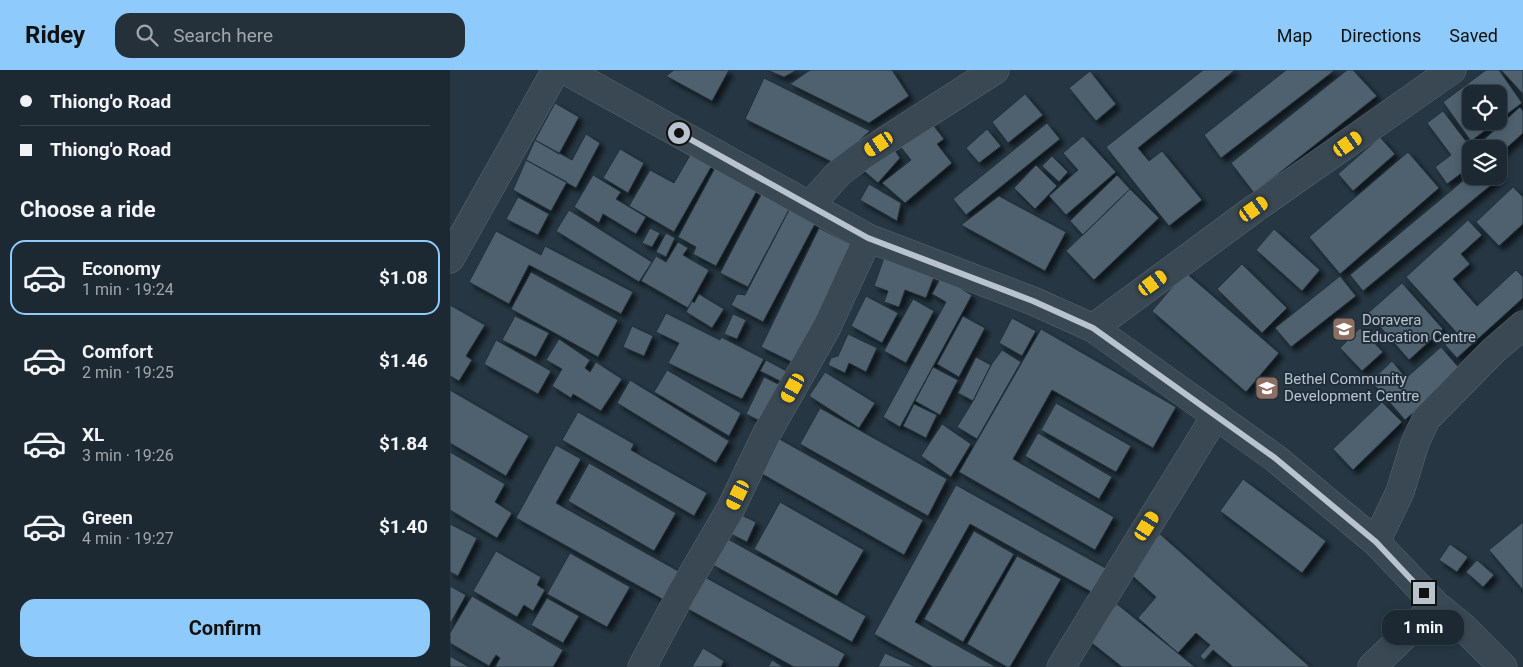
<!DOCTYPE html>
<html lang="en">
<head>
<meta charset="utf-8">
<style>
  :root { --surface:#1c2932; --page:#25313a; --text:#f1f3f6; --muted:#a0a6ac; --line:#3a454d; --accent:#8ecafb }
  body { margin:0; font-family:Roboto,sans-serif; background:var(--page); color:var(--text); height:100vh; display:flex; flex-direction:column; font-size:19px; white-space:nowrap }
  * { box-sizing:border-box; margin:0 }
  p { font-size:16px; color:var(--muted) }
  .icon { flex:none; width:28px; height:28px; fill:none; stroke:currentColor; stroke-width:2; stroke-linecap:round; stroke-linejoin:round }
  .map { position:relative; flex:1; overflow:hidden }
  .side { display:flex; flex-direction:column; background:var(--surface); width:450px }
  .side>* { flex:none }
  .guide { display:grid; align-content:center; height:110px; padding:0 20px; background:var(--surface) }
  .controls { position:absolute; left:1012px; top:15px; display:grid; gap:10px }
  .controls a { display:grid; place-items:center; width:45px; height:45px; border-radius:10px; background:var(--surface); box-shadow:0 2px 8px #0003,0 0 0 1px var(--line); font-size:25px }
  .end { position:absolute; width:22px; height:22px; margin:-11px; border:6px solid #b8c3cd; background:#111; box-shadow:0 0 0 2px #111 }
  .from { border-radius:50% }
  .bubble { position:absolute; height:35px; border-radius:15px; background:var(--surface); box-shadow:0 2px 8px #0003,0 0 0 1px var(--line); font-size:16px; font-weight:700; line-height:35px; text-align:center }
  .car { position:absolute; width:15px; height:30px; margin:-15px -8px; border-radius:6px; box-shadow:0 0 4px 1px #0007; background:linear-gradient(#f5c518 24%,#345 0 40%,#f5c518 0 76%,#345 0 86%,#f5c518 0) }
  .guide b { display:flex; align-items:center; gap:18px; height:48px; font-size:19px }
  .guide b+b { border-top:1px solid var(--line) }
  .guide i { width:12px; height:12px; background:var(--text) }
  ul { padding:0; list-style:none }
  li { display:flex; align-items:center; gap:15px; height:75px; margin:0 10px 8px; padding:0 10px; border:2px solid transparent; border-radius:15px }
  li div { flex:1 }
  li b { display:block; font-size:19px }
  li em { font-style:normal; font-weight:700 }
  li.selected { border-color:var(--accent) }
  li>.icon { width:45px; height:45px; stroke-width:1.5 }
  h2 { padding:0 20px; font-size:22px; line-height:60px }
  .button { display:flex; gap:10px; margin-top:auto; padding:10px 20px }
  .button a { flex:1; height:58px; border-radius:15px; background:var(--accent); color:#111; font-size:20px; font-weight:700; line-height:58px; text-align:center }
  header { display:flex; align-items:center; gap:30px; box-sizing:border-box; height:70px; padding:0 25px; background:var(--accent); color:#111 }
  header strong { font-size:24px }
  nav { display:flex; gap:28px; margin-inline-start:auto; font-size:18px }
  .search { width:350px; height:45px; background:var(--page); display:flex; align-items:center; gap:12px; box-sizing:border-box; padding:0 18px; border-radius:15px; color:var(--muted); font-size:19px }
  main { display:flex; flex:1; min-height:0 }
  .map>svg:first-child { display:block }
</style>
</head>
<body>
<header>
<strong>Ridey</strong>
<div class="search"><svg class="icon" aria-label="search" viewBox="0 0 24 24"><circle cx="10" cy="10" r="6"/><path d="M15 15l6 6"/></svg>Search here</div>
<nav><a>Map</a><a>Directions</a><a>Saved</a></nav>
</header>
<main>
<section class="side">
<div class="guide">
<b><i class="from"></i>Thiong'o Road</b>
<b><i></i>Thiong'o Road</b>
</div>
<h2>Choose a ride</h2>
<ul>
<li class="selected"><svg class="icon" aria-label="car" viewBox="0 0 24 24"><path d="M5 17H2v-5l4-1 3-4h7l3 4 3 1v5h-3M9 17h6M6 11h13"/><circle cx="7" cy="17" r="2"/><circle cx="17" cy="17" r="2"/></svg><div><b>Economy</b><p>1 min · 19:24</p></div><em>$1.08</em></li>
<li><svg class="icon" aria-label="car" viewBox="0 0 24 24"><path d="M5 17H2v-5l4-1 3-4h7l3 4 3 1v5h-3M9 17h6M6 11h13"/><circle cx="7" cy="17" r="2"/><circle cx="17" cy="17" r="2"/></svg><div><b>Comfort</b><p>2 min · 19:25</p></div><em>$1.46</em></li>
<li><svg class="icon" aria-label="car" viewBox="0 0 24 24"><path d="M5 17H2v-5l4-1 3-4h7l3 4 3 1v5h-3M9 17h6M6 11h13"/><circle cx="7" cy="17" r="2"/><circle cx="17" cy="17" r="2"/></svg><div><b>XL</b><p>3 min · 19:26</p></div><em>$1.84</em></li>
<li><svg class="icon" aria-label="car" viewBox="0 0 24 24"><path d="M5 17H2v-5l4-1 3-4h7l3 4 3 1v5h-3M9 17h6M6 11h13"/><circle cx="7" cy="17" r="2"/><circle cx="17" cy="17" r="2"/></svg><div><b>Green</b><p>4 min · 19:27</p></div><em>$1.40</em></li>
</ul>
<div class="button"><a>Confirm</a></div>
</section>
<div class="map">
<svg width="1073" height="597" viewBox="0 0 1073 597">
  <defs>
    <filter id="shadow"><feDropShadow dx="4.5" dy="4.5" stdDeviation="2.5" flood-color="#0009"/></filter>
  </defs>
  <rect width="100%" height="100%" fill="#263743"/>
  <path fill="#4f616e" stroke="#21303a" filter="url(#shadow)" d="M224,0h55l-17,31 -46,-25z
    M317,0h30l-13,7z
    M360,0h82l17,26 -40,27 -79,-39z
    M753,0h32l-97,78 11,13 13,-10 40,49 -33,26 -63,-79z
    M836,0h49l-114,88 -17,-23z
    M897,0h6l24,26 -123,97 -23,-30z
    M1036,0h13l23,33 -23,17v-26h-28v27h27l-27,20 -28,-39z
    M1051,0h22v24z
    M640,1l26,33 -20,17 -27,-33z
    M314,8l106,53 -36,32 -89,-44z
    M575,24l18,21 -35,28 -16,-21z
    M105,33l24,14 -20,37 -24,-14z
    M1070,37l3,4v22l-24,22v-6h-18l-3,-4z
    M993,41l29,38 -1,17 -24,18 -12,-17 16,-12 -24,-32z
    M480,51l14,18 -7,5 15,19 -47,40 -23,-20 29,-23 -11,-14z
    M597,53l13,16 -94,76 -13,-16z
    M537,59l14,17 -22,17 -13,-15z
    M136,64l14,9 -24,45 -50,-28 9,-20 37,20z
    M633,66l33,36 -50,43 -17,-19 29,-26 -15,-17z
    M930,67l15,17 -42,37 -15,-17z
    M440,73l10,15 -22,25 -21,-18z
    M170,79l24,14 -16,30 -25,-15z
    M243,80l21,12 -40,70 -45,-26 21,-36 24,13z
    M958,82l31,36 -99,86 -31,-37z
    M602,86l16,16 -9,10 -17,-16z
    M76,90l41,22 -16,29 -38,-21z
    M586,95l21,21 -22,23 -21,-21z
    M266,96l42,23 -42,77 -23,-12 3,-7 -18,-10z
    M1021,104v2h28v-2l3,2 -139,115 -13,-16z
    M143,105l28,17 -5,7 30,18 -10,17 -33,-20 -4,9 -25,-16z
    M667,105l13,14 -47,46 -13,-14z
    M419,114l32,19 -4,18 -37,-21z
    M1063,117l10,10v27l-24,22 -23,-24z
    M680,119l29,29 -65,62 -28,-29z
    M312,123l28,15 -42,79 -28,-14z
    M549,126l67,36 -21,39 -84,-46z
    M68,127l31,17 -11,21 -32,-16z
    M340,138l26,14 -53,100 -32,-17 6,-11 8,1z
    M119,140l83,52 -13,20 -83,-51z
    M1018,150l14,15 -21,19 9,10 -17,15 24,27 39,-36 7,7v21l-66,60 -12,-13 12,-12 -51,-56z
    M200,158l10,5 -8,14 -10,-4z
    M369,158l37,19 -58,118 -37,-18z
    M824,159l46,41 -18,21 -46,-41z
    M46,161l45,24 4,-9 88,46 -12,22 -92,-49 -20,39 -40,-22z
    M216,163l9,5 -9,19 -10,-5z
    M228,172l10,6 -5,7 26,15 -21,38 -47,-27 15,-25 10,6z
    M434,188l50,19 -8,21 -21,-8 -6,17 -15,-5 4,-11 -14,-5z
    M792,194l45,44 -25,25 -45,-44z
    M81,202l87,48 -20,37 -87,-48z
    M735,202l94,81 -33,39 -94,-81z
    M890,206l16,20 -65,51 -16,-19z
    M491,207l31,18 -72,132 -17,-10 63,-115 -14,-8z
    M952,213l41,46 -34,31 -41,-47z
    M249,224l25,15 -12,19 -26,-16 6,-11 2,2z
    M416,226l32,17 -16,30 -31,-17z
    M463,229l21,12 -28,52 -22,-12z
    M0,235l35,20 -19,31 6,4 -13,21 -9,-5z
    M216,243l54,27 1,-3 43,22 -22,40 -74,-36 11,-20 -23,-11z
    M283,244l13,6 -9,19 -13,-5z
    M65,246l34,17 -13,24 -34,-17z
    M513,246l22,12 -26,49 -22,-13z
    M562,248l24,13 -14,25 -23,-13z
    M182,256l21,10 -9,20 -21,-9z
    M910,258l23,24 -21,19 -22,-23z
    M591,259l135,78 -23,41 -101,-58 -39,69 101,58 -19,33 -136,-78z
    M398,264l29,14 -11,24 -17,-9 -4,10 -17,-8 3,-7 7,-2z
    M109,269l31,21 -5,8 5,4 6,-10 26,17 -21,32 -28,-17 -2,4 -19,-12 10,-17 -16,-9z
    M46,270l55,31 -13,23 -54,-30z
    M991,277l20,23 -56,50 -34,-39 21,-20 14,17z
    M552,280l19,12 -44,77 -20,-12 16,-26 18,-36z
    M526,287l15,8 -18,36 -15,-8z
    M316,290l26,14 -6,10 -26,-13z
    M483,297l25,13 -18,35 -25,-14z
    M217,300l74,43 -12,23 -75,-44z
    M375,302l50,31 -16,25 -50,-32z
    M314,307l22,11 -18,37 -22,-11z
    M180,310l99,61 -13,22 -99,-60z
    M0,320l79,46 -23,40 -56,-33z
    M932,332l20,20 -49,48 -20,-21z
    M606,333l75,43 -15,26 -75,-42z
    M464,334l23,11 -11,23 -23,-12z
    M370,338l127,71 -19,37 -128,-72z
    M128,342l56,32 -3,6 76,43 -13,23 -132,-76z
    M492,354l29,20 -20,33 -30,-21z
    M588,363l74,44 -13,22 -74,-43z
    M326,367l147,83 -19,35 -147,-84z
    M106,375l25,14 -25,44 124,69 -16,28 -148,-82z
    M0,382l55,32 -10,18 17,11 -15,25 -47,-28z
    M139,393l87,50 -22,38 -86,-50z
    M793,409l83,62 -24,32 -82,-62z
    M506,415l153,85 -14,24 -125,-70 -55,98 81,45h-63l-59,-33z
    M330,432l84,48 -27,46 -83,-47z
    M289,444l17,8 -9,20 -16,-8z
    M1073,452v68l-34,-40z
    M0,454l27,14 -19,38 -8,-4z
    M524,461l40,23 -51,88 -39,-23z
    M710,464l150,133h-77l-20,-17 -9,10 -4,-4 10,-11 -14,-12 -18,20 -40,-35 18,-21 -29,-26z
    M278,469l138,77 -14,26 -139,-77z
    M1000,474l18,13 -11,15 -18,-12z
    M46,481l45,26 -4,8 8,5 -12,21 -9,-6 -7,12 -44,-26z
    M120,483l60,34 -23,40 -60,-33z
    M567,486l44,23 -51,88h-3l-40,-23z
    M1027,490l17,15 -11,12 -17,-15z
    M253,506l142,78 -7,13h-44l-108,-59z
    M0,516l16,9 -16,29z
    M22,526l91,54 -10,17h-58l5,-9 -4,-3 -7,11 -39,-23v-10z
    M97,528l32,18 -16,27 -32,-18z
    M667,534l78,63h-73l-34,-27z
    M253,578l21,13 -3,6h-29z
    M435,583l31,14h-38z
    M0,586l19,11h-19z
    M322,590l11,7h-15z"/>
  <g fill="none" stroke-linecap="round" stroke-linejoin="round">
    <g stroke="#596670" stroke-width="29">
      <path id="minor" d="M115,0l303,168 165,63 60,27 182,130 101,84 60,63 26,21 41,41
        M360,135l29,-32 24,-18 132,-85
        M0,189l106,-189
        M643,258l161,-119 198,-139
        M926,472l24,-50 15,-49 11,-24 68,-69 29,-25
        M192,597l40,-75 48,-82 37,-77 60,-106 41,-89
        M611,597l155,-252
        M922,597l64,-62"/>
    </g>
    <use href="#minor" stroke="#3a4853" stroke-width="28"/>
  </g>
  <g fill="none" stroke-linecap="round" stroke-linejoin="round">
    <path stroke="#b8c3cd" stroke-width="6" d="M229,63l189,105 165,63 60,27 182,130 101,84 48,51"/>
  </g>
  <defs>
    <g id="school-square" transform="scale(1.25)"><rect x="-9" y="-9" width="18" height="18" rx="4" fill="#8d6e63" stroke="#1f2e38"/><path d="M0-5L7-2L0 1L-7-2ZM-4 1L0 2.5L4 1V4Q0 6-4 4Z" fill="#fff"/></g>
  </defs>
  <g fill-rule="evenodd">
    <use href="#school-square" x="894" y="259"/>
    <use href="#school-square" x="817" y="318"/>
  </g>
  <g text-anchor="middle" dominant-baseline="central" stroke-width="4" stroke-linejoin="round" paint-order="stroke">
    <g font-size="15" fill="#b8c3cd" stroke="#1f2e38" text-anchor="start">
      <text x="912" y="250">Doravera<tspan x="912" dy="17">Education Centre</tspan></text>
      <text x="834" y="309">Bethel Community<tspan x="834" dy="17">Development Centre</tspan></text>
    </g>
  </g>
</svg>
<div class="controls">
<a><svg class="icon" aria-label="locate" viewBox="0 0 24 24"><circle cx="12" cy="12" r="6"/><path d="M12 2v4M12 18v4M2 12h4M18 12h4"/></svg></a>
<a><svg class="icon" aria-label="layers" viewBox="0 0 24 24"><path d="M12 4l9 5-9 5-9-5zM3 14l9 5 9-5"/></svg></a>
</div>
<i class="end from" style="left:229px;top:63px"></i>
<i class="end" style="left:974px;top:523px"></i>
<div class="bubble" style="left:932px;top:540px;width:82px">1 min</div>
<i class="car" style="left:429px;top:74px;rotate:236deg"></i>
<i class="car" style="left:898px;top:74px;rotate:55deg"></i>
<i class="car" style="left:804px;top:139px;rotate:55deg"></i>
<i class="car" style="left:703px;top:213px;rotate:54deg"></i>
<i class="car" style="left:343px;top:318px;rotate:209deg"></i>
<i class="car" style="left:288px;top:425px;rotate:206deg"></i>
<i class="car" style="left:697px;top:456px;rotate:32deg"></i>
</div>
</main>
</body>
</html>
